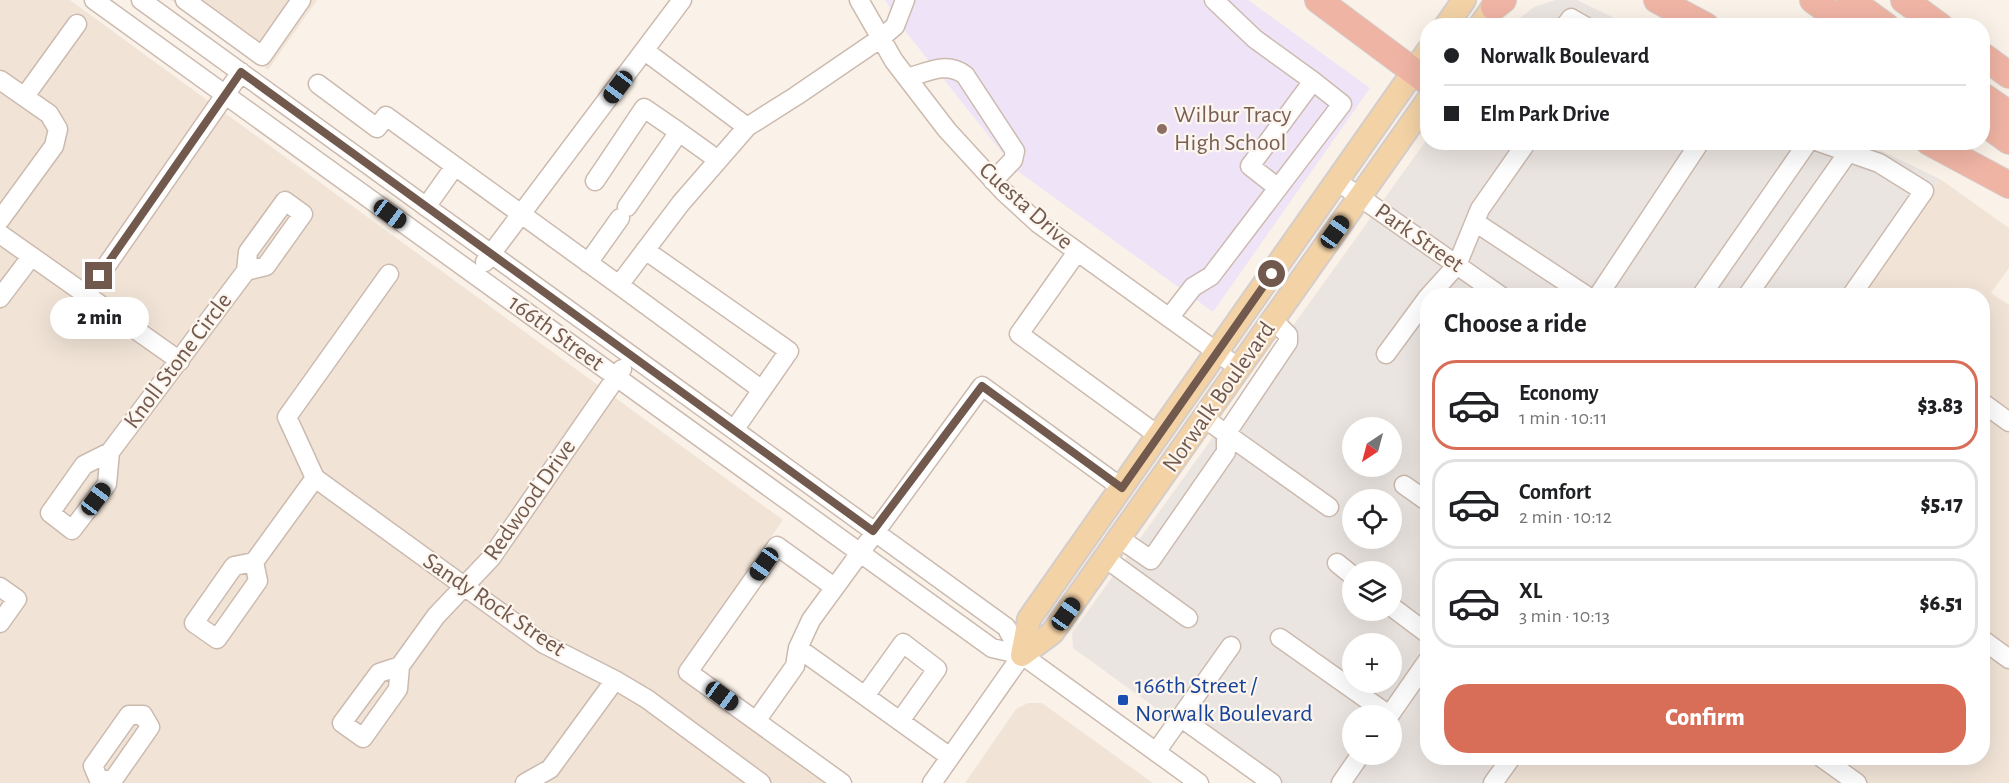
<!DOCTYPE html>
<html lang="en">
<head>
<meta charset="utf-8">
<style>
  :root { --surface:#fff; --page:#f2f2f2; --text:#202124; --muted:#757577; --line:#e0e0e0; --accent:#d96e58 }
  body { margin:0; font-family:"Alegreya Sans",sans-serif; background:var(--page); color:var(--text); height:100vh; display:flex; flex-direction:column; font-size:22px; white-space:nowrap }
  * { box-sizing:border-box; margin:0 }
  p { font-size:20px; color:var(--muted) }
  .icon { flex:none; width:33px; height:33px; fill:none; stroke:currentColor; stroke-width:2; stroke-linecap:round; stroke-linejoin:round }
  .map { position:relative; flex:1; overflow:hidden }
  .details { position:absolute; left:1420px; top:288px; width:570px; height:477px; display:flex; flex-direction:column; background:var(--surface); border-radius:24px; box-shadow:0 6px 24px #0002 }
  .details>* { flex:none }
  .banner { position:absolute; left:1420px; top:18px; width:570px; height:132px; border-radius:24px; box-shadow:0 6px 24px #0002; display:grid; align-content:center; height:132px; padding:0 24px; background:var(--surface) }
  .needle { width:39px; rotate:216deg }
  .buttons { position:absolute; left:1342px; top:417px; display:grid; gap:12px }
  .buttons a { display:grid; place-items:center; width:60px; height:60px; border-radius:50%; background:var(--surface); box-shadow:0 6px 24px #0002; font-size:30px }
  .end { position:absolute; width:27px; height:27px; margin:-14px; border:8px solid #72594e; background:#fff; box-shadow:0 0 0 3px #fff }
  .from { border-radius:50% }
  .bubble { position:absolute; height:42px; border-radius:21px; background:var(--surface); box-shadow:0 6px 24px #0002; font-size:20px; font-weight:800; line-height:42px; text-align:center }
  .car { position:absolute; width:18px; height:36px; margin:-18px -9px; border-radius:8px; box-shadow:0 0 4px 2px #0007; background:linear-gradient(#222 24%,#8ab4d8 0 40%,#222 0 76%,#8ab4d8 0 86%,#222 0) }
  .banner b { display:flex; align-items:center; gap:21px; height:57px; font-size:22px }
  .banner b+b { border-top:2px solid var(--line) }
  .banner i { width:15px; height:15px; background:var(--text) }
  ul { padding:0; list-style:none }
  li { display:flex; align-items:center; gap:18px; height:90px; margin:0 12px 9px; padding:0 12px; border:3px solid var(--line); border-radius:24px }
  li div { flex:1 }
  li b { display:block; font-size:22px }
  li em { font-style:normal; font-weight:800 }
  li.current { border-color:var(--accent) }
  li>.icon { width:54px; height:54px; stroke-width:1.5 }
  h2 { padding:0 24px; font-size:27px; line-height:72px }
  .cta { display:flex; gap:12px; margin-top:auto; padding:12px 24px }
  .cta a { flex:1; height:69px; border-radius:24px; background:var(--accent); color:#fff; font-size:24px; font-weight:800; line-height:69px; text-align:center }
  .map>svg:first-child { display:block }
</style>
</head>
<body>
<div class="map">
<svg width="2009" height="783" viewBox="0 0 2009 783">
  <rect width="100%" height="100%" fill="#faf2e8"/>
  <path fill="#f1e4d7" d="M0,0h70l713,520 -105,151 148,112h-826z
    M171,0h146l-49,70z
    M1940,179l69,49v40l-18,25 18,12v478h-503l19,-25h458v-462l-127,-1z
    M1028,703h14l111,80h-188l51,-74z"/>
  <path fill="#ebe5e1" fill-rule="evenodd" d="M1555,0h22l52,25 -119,1 24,-19z
    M1428,138v4l437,1 75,36 -84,116 -428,1v462h97l-19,25h-247l-186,-135 -1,-15zM1353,428h39v38h-39zM1353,500h39v38h-39zM1353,572h39v38h-39zM1353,644h39v38h-39zM1353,716h39v38h-39z"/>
  <path fill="#efe4f7" d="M885,0h363l122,88 -157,224 -197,-142 -115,-144z"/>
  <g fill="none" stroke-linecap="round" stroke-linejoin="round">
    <g stroke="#ccbaaf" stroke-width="21">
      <path id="minor" d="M94,0l898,648 30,7 177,128
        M141,0l865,627 16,28
        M185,0l77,56 39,-56
        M859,0l35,61 53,69 56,61 36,33 200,144
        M1214,0l41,39 58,42
        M1565,26l6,-8 14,8
        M645,51l102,76 49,-31 85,-58 14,-12 10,-26
        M908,78c19,-6 39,-17 57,-3l50,76 -2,9 -20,21
        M0,80l49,34 9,15 -4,17 -54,74
        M318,84l59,44 9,-12 233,169 62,-82 66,-76
        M25,96l52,-72
        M1819,142l60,21 45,28 -73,105
        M595,181l49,-73 35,24
        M1337,181l164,115
        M426,207l29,-41
        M627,207l52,-75 39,28
        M1475,222l112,74
        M0,234l180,127
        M645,250l144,101 -55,79
        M1077,252l-58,82 140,102
        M485,262l197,-262
        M588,263l32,-45
        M389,274l-102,143 28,61 229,166 71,36 32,19 114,84
        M619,285l143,105
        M86,295l155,-223
        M1429,296l28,-31 23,-56 47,-67
        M1598,296l102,-154
        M1701,296l107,-154
        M1747,296l100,-142
        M0,298l31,-41
        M1169,318l24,-31 18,-11 131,-172 -29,-23 -63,85 28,22
        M1386,354l42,-57
        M1983,403l26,19
        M1204,418l125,89
        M110,452l-3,32 -35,46 -22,-17 34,-48 26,-13 136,-181 2,-19 37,-51 18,13 -37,52 -20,5
        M1404,485l24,17
        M1119,538l32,22 75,-108v-18l62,-92v-7l-15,-15
        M1105,558l83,60
        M254,562l4,19 -41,58 -23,-16 40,-57 20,-4 61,-84
        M1337,563l16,13
        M0,587l17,12 -17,24
        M834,587l-57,-41 -89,126 154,111
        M1392,607l36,27
        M1280,638l109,77
        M1983,640l26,19
        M400,666l-21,7 -37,50 21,15 35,-49 2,-23 36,-50 55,-58 131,-189
        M865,696l38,-53 34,26 -37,52
        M129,715h14l7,12 -37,53h-14l-6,-14z
        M1389,716l39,-56
        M1180,717l92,66
        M756,721l39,-55 3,-18
        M1156,752l75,-106
        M950,757l-152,-109 13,-28 171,-234 140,102
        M1822,758l35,25
        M525,783l25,-14 65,-89
        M932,783l90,-128
        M1341,783l20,-29
        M1493,783l18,-25"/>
    </g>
    <g stroke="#d5cdca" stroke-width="26">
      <path id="major" d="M1446,26l18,-26
        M1480,26l18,-26
        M1022,655l7,-36 399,-568
        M1022,655l30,-22 376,-533"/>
    </g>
    <g stroke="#d5cdca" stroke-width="28">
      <path id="highway" d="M1318,0l110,82
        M1657,0l49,26
        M1813,0l35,26
        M1850,0l36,26
        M1904,0l36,26
        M1494,7l9,-7
        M1983,56l26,19
        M1983,96l26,18
        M1983,122l26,19
        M1929,142l80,43"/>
    </g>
    <use href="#minor" stroke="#fff" stroke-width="18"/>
    <use href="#major" stroke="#f3d2a6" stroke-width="22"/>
    <use href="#highway" stroke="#efb4a4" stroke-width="26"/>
  </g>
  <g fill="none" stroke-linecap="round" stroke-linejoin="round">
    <path stroke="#72594e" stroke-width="8" d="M99,276l142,-204 632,459 109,-145 140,102 150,-214"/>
  </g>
  <circle fill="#8d6e63" stroke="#fdf6ee" stroke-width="2" cx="1162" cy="129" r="6"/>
  <rect fill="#1a4fb4" stroke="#fdf6ee" stroke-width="2" x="1117" y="694" width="12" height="12" rx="3"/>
  <g text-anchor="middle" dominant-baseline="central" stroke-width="4.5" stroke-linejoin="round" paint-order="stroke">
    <g font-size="24" fill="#785e54" stroke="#fdf6ee" text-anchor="start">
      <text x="1174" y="115">Wilbur Tracy<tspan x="1174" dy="28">High School</tspan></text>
    </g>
    <g font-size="24" fill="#72594e" stroke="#fdf6ee">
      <text transform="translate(1026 206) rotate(42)">Cuesta Drive</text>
      <text transform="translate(1419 238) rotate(35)">Park Street</text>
      <text transform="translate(556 333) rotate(36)">166th Street</text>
      <text transform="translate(178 361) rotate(-53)">Knoll Stone Circle</text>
      <text transform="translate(1219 397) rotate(-55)">Norwalk Boulevard</text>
      <text transform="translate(530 500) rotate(-55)">Redwood Drive</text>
      <text transform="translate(494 605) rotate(34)">Sandy Rock Street</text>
    </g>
    <g font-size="24" fill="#164399" stroke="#fdf6ee" text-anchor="start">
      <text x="1135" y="686">166th Street /<tspan x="1135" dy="28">Norwalk Boulevard</tspan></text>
    </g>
  </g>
</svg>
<div class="buttons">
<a><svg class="needle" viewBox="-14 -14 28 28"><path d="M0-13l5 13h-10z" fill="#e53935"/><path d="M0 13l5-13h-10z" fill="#757577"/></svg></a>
<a><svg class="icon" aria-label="locate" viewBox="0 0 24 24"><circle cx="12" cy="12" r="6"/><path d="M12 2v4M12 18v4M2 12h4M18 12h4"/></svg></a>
<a><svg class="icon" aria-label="layers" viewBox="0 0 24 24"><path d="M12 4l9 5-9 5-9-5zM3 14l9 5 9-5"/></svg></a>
<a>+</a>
<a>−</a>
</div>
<i class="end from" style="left:1272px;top:274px"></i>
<i class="end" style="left:99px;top:276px"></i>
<div class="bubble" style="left:50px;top:297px;width:99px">2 min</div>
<i class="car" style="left:618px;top:87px;rotate:217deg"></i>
<i class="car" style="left:390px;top:214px;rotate:126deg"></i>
<i class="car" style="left:1335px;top:232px;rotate:35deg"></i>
<i class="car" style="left:96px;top:499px;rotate:37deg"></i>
<i class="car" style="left:764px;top:564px;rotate:215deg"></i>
<i class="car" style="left:1066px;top:614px;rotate:35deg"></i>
<i class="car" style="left:722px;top:696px;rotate:126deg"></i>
<div class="banner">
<b><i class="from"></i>Norwalk Boulevard</b>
<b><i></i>Elm Park Drive</b>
</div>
<section class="details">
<h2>Choose a ride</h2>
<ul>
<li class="current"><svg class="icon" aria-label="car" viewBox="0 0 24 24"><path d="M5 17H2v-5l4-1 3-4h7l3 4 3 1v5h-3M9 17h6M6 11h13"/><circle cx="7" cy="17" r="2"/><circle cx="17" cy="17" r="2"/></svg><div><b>Economy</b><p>1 min · 10:11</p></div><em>$3.83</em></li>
<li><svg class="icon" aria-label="car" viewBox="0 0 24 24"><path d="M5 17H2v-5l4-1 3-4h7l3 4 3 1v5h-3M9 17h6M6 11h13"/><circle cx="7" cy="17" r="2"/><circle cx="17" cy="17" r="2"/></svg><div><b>Comfort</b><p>2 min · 10:12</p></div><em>$5.17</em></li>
<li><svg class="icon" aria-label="car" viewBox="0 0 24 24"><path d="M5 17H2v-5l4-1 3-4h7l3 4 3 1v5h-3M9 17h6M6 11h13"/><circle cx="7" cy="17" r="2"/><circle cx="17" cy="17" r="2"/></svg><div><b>XL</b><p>3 min · 10:13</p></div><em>$6.51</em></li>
</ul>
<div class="cta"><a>Confirm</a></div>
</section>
</div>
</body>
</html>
